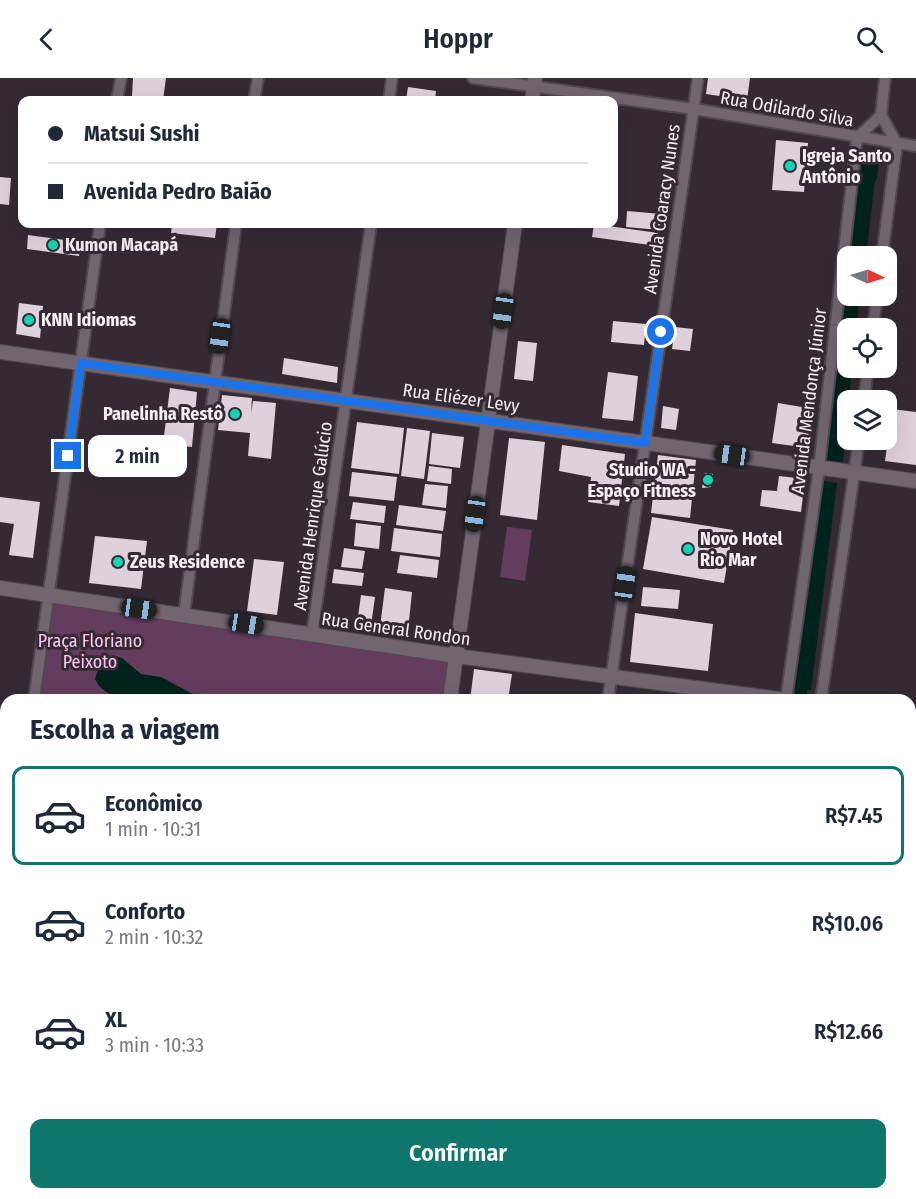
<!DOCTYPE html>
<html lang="pt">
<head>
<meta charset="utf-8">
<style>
  :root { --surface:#fff; --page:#f6f6f7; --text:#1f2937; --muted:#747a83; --line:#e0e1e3; --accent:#0f766e }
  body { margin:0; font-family:"Fira Sans Condensed",sans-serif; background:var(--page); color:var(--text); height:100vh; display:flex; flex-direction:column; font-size:22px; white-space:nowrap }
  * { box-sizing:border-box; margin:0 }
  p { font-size:20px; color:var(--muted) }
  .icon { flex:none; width:33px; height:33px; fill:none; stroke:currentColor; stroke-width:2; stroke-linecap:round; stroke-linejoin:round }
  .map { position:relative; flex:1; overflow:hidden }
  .side { position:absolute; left:0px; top:616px; width:916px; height:506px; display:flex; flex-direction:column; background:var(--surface); border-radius:18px 18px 0 0; box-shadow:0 6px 24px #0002 }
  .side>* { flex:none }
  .guide { position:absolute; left:18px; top:18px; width:600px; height:132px; border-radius:12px; box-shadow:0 6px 24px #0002; display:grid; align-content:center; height:132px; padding:0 30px; background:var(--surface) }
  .needle { width:39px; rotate:94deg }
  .tools { position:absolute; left:837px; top:168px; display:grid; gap:12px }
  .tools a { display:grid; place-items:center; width:60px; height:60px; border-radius:12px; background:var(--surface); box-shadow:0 6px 24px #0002; font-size:30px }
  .end { position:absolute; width:27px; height:27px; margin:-14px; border:8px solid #1a73e8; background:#fff; box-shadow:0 0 0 3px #fff }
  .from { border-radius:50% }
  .bubble { position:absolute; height:42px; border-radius:12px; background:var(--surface); box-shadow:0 6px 24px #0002; font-size:20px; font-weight:600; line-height:42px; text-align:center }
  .car { position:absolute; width:18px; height:36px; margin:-18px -9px; border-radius:8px; box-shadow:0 0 4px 2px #0007; background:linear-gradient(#222 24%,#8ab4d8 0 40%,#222 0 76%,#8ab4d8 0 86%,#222 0) }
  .guide b { display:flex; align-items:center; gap:21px; height:57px; font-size:22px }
  .guide b+b { border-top:2px solid var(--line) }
  .guide i { width:15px; height:15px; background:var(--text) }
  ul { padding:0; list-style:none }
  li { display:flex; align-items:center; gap:18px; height:99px; margin:0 12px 9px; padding:0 18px; border:3px solid transparent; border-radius:12px }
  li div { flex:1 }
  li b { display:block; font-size:22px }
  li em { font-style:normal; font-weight:600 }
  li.active { border-color:var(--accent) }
  li>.icon { width:54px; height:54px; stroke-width:1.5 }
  h2 { padding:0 30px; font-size:27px; line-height:72px }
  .action { display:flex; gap:12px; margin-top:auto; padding:12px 30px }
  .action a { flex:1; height:69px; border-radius:12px; background:var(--accent); color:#fff; font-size:24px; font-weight:600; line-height:69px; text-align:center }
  header { display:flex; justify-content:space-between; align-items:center; height:78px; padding:0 30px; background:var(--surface); font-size:27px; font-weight:600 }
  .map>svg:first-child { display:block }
</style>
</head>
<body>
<header><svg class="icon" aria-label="back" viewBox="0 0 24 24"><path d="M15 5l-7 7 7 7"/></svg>Hoppr<svg class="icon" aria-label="search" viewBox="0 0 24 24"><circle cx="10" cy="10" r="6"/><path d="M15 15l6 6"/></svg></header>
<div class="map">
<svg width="916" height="1121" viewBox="0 0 916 1121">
  <rect width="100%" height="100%" fill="#352a33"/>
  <path fill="#643d5e" d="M507,449l25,3 -7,51 -25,-4z
    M49,517l407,61 -6,44h-416z"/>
  <path fill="#00231b" d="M860,83l17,2 -11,93h-15z
    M847,211l1,7h12l-4,32h-8v40h4l-9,94 -19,-2z
    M820,402l17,3 -26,207 -19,-2z
    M114,578l8,2 19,16 20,3 43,23c-30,1 -95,11 -109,-21 3,-11 7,-20 19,-23z"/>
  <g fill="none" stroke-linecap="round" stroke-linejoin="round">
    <path stroke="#00231b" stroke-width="12" d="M871,99l3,-23
      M800,622l4,-27"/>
  </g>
  <path fill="#dfd1dc" d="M133,0h33l-3,22 -31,-4z
    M708,0h42l-3,22 -41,-6z
    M408,9l28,4 -1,9h-29z
    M776,62l32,3 -4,49 -32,-2z
    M0,99l11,1 -2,27 -9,-1z
    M627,133l34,3 -1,16 -34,-3z
    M172,146h45l-2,14 -44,-5z
    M594,146l64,9 -1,13 -65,-9z
    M28,157l52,7 -1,14 -52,-7z
    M19,225l24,3 -3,32 -24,-4z
    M613,243l33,3 -2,21 -33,-3z
    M675,249l18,2 -3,22 -18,-2z
    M518,263l19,2 -4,38 -19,-2z
    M284,280l54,9 -1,16 -55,-9z
    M608,294l30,4 -5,45 -31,-3z
    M170,310l27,4 -5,55 -29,-3z
    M222,317l30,3 -1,15 2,-12 23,2 -5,56 -23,-3 2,-23 -32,-3z
    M778,325l36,6 -5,39 -37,-5z
    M663,328l16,3 -3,21 -15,-2z
    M892,331l24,3v53l-31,-4z
    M357,344l47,6 -5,46 -48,-6z
    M407,350l23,3 -6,48 -23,-3z
    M432,355l32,4 -4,31 -31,-4z
    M509,360l36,4 -8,78 -37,-5z
    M562,367l63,9 -6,52 -31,-4 3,-25 -32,-6z
    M658,377l38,5 -6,58 -39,-5z
    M429,388l23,3 -1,15 -24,-3z
    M352,394l45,5 -3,24 -45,-5z
    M705,395l8,1 -2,13 -9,1z
    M779,398l26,3 -4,33 -41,-6 2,-16 15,1z
    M425,406l23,2 -2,22 -24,-3z
    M0,419l40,5 -7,56 -24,-3 5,-31 -14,-2z
    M353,424l33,4 -2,17 -34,-4z
    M399,427l47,6 -3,20 -47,-6z
    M652,439l81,13 -9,53 -81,-14z
    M356,445l25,3 -2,23 -25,-3z
    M394,450l48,6 -2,23 -49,-6z
    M95,458l52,5 -6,48 -52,-6z
    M344,470l21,3 -3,18 -21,-2z
    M400,477l39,5 -2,18 -40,-5z
    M254,481l30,3 -7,53 -30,-4z
    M334,491l30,4 -2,13 -30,-3z
    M643,509l37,3 -2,19 -37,-3z
    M385,510l27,4 -4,39 -28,-4z
    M361,517l14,2 -4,29 -14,-2z
    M635,535l78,11 -5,47 -78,-9z
    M474,591l38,5 -4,26h-38z
    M910,782l6,1v25l-6,-1z
    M0,978l6,1v28l-6,-1z
    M0,1009l6,1v27h-6z
    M116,1116h99v5h-100z
    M401,1116h61v5h-62z
    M557,1116h24l27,5h-52z
    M666,1116h38l-1,5z
    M831,1116h64l-1,5h-71l1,-4z"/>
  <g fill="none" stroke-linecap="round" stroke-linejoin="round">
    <g stroke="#50484f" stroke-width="14">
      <path id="minor" d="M473,0l221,31 222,37
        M117,22l4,-22
        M254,22l4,-22
        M389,22l3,-22
        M882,178l15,-112 -16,-29 4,-37
        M873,250l4,-32
        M864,322l4,-32
        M184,537l52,-391
        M312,557l59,-411
        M34,622l66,-476
        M608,622l90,-622
        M786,622l33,-232 38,-330 24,-23
        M821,622l38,-260
        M0,866l6,-43
        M0,879l6,1
        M910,1008l6,1
        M97,1121l1,-5
        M234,1121v-5
        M536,1121l1,-5
        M717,1121l1,-5
        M751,1121l1,-5"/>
    </g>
    <g stroke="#50484f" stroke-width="16">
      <path id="tertiary" d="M532,22l3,-22
        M0,274l916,129
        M0,510l456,68 331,44
        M450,622l65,-476
        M910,640l6,1
        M382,1121v-5"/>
    </g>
    <g stroke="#50484f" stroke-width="18">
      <path id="secondary" d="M910,1116l6,-35"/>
    </g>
    <use href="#minor" stroke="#71656f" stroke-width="10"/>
    <use href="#tertiary" stroke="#71656f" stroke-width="14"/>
    <use href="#secondary" stroke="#71656f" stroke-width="15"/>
  </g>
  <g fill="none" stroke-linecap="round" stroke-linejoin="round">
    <path stroke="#1a73e8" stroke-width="8" d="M68,378l13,-93 564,80 16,-111"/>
  </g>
  <g fill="#13d5b3" stroke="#352a33" stroke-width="2">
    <circle cx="790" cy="88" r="6"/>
    <circle cx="53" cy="167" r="6"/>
    <circle cx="29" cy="242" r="6"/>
    <circle cx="235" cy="336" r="6"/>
    <circle cx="708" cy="402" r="6"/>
    <circle cx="688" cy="471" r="6"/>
    <circle cx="118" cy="484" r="6"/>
  </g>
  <g text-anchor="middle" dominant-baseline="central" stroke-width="6" stroke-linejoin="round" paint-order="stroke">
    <g font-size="18" fill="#f5eef3" stroke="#352a33">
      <text transform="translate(787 31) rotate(10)">Rua Odilardo Silva</text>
      <text transform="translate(662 131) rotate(-82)">Avenida Coaracy Nunes</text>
      <text transform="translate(461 320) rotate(8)">Rua Eliézer Levy</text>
      <text transform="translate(809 323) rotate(-83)">Avenida Mendonça Júnior</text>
      <text transform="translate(313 438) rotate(-82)">Avenida Henrique Galúcio</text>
      <text transform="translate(396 551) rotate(8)">Rua General Rondon</text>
    </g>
    <g font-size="18" font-weight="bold" fill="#f5eef3" stroke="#352a33" text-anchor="start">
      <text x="802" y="78">Igreja Santo<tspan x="802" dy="21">Antônio</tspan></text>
      <text x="65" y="167">Kumon Macapá</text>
      <text x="41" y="242">KNN Idiomas</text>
      <text x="223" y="336" text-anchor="end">Panelinha Restô</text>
      <text x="696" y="392" text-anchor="end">Studio WA -<tspan x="696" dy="21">Espaço Fitness</tspan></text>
      <text x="700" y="461">Novo Hotel<tspan x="700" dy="21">Rio Mar</tspan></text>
      <text x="130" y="484">Zeus Residence</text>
    </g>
    <g font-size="18" fill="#fcc6f1" stroke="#352a33">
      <text x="90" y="563">Praça Floriano<tspan x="90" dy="21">Peixoto</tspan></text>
    </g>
  </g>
</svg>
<div class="tools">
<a><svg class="needle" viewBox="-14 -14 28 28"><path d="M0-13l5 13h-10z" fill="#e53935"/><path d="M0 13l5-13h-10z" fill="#747a83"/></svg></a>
<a><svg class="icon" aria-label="locate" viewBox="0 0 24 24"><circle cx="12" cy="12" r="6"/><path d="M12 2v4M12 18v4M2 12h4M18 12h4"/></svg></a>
<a><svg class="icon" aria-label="layers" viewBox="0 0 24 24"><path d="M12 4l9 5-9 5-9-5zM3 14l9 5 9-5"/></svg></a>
</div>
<i class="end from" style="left:661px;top:254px"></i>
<i class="end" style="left:68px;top:378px"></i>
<div class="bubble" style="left:88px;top:357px;width:99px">2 min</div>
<i class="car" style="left:503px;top:233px;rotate:188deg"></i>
<i class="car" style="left:220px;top:258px;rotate:188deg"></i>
<i class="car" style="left:732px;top:377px;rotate:278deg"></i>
<i class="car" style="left:475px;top:436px;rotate:188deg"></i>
<i class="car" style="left:625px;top:506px;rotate:8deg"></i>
<i class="car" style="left:139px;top:531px;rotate:98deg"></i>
<i class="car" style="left:246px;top:546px;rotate:99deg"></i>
<div class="guide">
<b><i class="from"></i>Matsui Sushi</b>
<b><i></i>Avenida Pedro Baião</b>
</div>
<section class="side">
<h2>Escolha a viagem</h2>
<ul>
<li class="active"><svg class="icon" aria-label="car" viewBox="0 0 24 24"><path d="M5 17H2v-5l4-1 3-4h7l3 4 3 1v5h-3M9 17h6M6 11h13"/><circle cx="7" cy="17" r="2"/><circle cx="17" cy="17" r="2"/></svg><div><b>Econômico</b><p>1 min · 10:31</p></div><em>R$7.45</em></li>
<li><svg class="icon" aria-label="car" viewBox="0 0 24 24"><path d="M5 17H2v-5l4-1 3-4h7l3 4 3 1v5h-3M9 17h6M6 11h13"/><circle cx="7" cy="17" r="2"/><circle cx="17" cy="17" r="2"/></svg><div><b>Conforto</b><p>2 min · 10:32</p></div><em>R$10.06</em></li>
<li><svg class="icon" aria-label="car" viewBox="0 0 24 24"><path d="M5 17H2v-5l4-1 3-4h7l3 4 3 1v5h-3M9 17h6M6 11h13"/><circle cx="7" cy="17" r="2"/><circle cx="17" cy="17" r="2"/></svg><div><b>XL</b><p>3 min · 10:33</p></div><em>R$12.66</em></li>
</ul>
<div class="action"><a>Confirmar</a></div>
</section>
</div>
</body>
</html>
